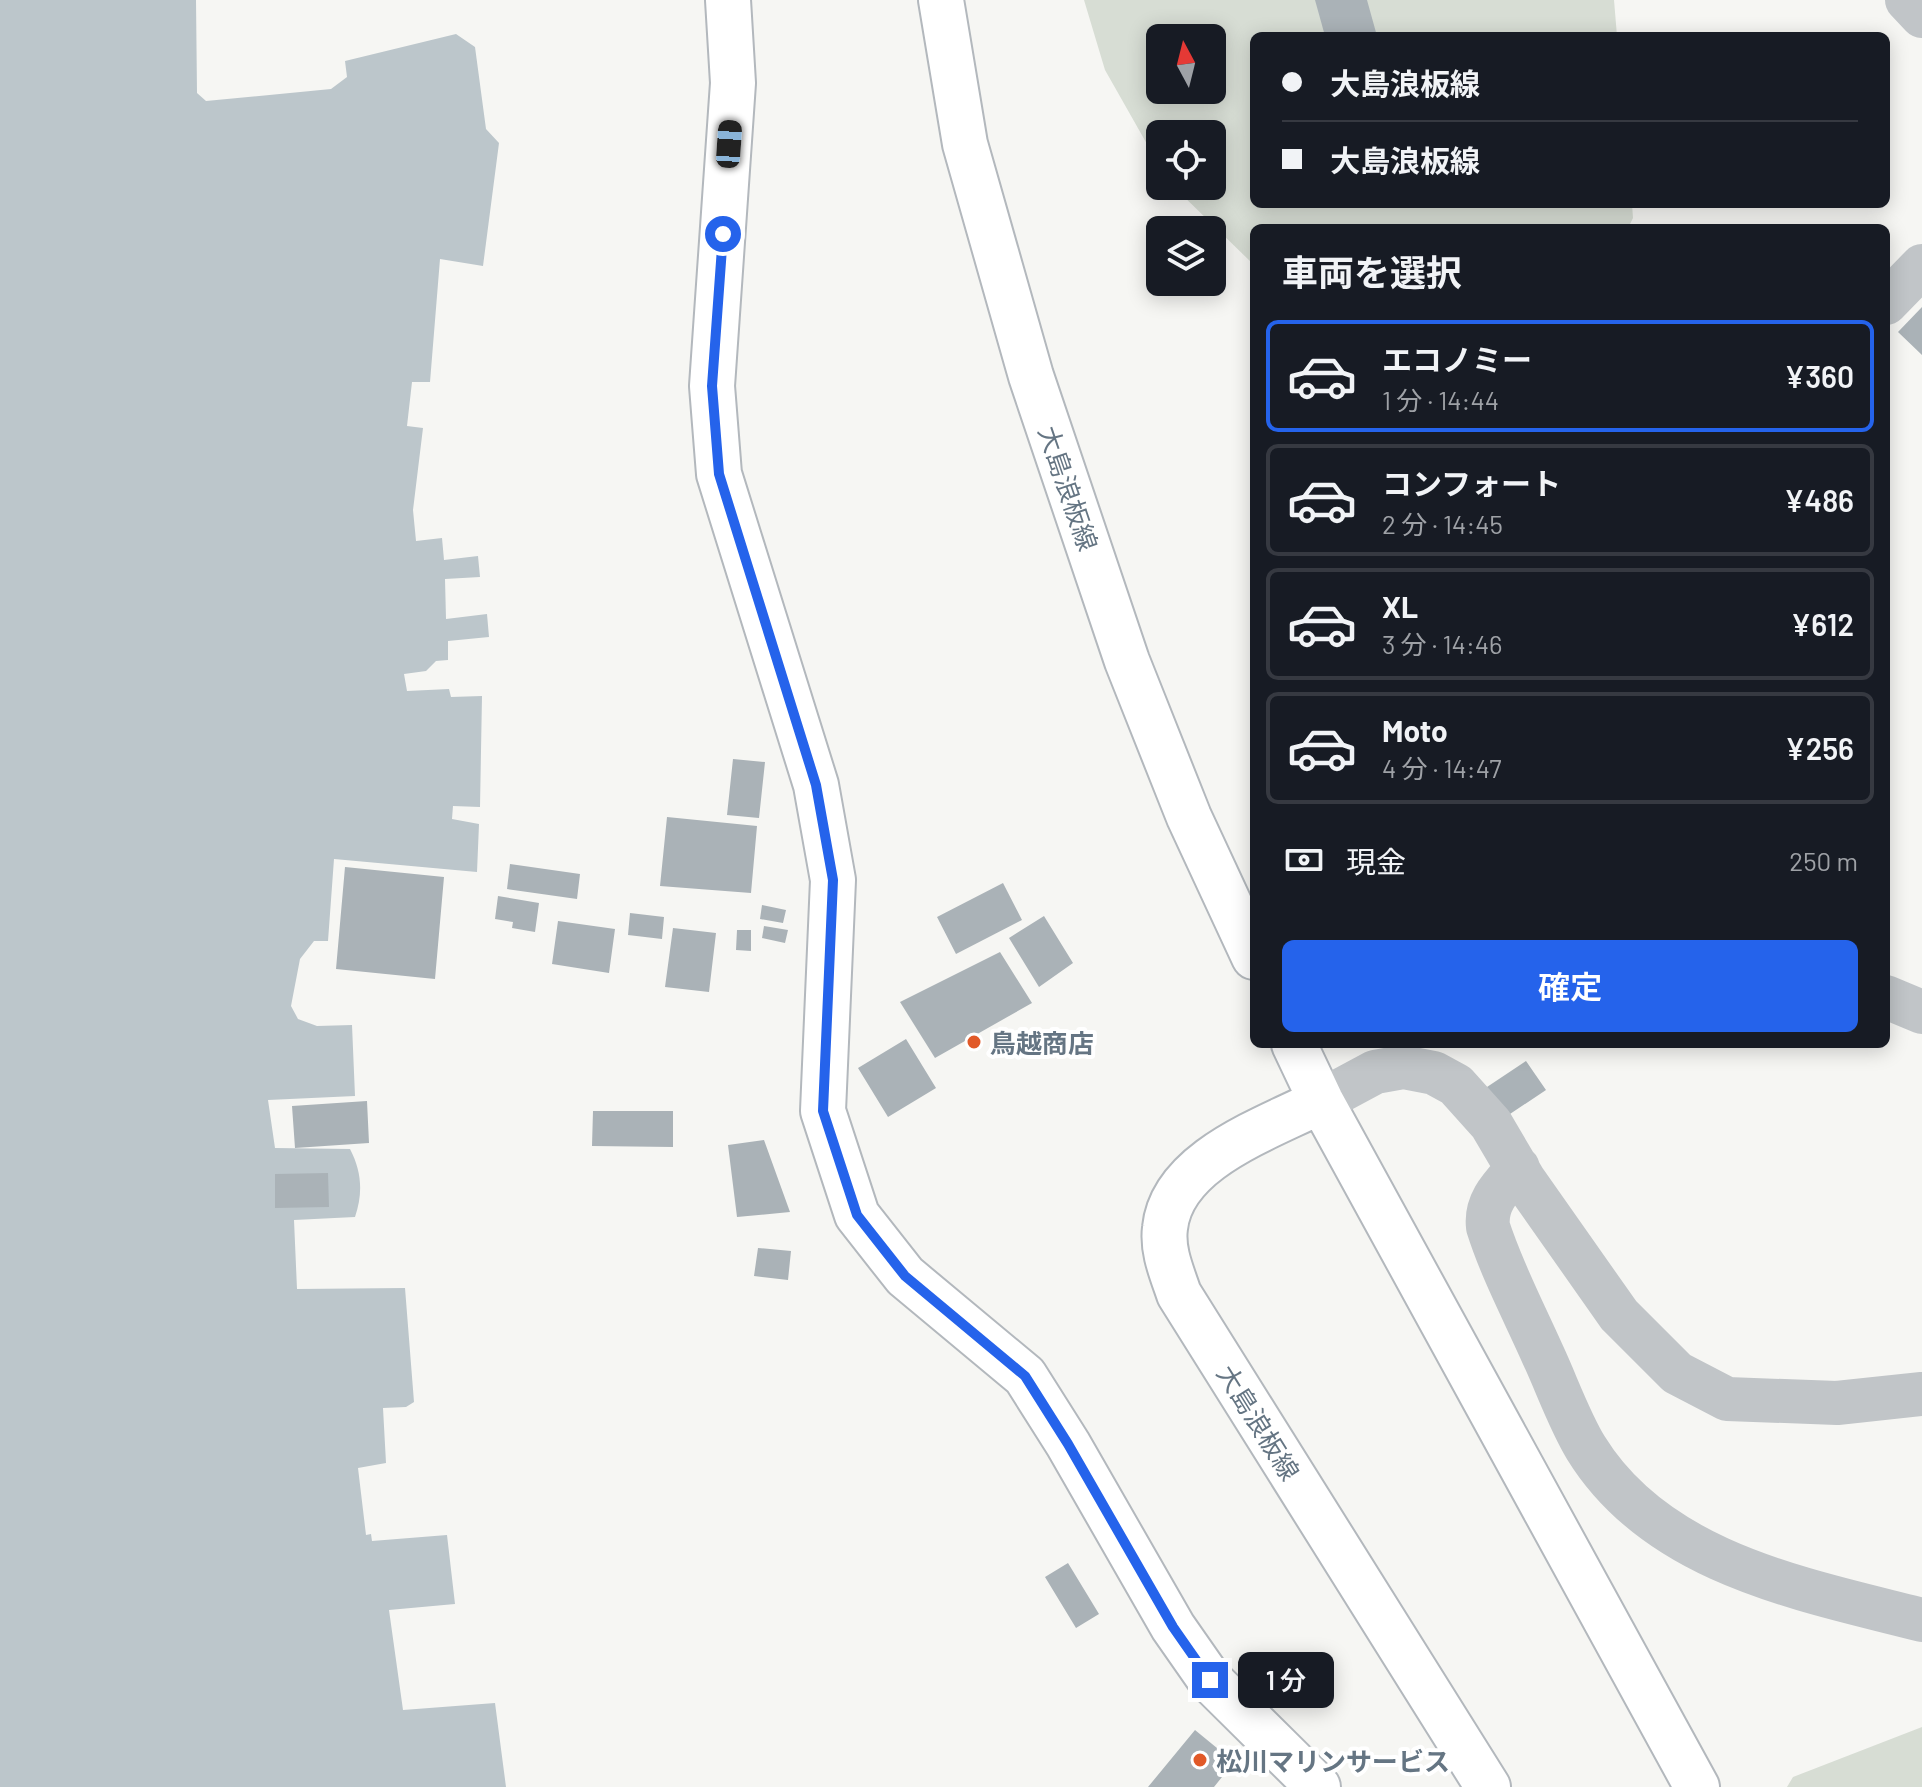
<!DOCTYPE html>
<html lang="ja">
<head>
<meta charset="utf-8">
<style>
  :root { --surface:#171b24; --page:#20242c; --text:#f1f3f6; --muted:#9ea1a6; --line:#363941; --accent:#2563eb }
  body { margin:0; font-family:Barlow,"Noto Sans JP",sans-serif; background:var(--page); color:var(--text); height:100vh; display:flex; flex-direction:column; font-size:30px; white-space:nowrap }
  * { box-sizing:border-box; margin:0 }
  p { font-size:26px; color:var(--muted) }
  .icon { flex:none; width:44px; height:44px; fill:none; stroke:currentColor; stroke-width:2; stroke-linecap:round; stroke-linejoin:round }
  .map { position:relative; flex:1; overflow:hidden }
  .sheet { position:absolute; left:1250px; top:224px; width:640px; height:824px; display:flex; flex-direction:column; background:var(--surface); border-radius:12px; box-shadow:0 4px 20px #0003 }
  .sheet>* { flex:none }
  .hud { position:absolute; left:1250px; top:32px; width:640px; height:176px; border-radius:12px; box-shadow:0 4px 20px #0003; display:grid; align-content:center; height:176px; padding:0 32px; background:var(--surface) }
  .needle { width:52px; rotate:353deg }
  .fabs { position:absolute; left:1146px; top:24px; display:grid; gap:16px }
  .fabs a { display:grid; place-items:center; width:80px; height:80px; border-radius:12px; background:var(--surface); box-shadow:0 4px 20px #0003; font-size:40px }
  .end { position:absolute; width:36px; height:36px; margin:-18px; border:10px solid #2563eb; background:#fff; box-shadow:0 0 0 4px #fff }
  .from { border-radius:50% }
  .bubble { position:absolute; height:56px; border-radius:12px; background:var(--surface); box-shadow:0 4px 20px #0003; font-size:26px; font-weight:600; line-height:56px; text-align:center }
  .car { position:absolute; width:24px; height:48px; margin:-24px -12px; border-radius:10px; box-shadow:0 0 6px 2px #0007; background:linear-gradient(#222 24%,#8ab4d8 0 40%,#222 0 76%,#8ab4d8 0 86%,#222 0) }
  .hud b { display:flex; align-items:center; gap:28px; height:76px; font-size:30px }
  .hud b+b { border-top:2px solid var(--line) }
  .hud i { width:20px; height:20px; background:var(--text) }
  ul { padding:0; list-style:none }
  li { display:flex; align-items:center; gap:24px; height:112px; margin:0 16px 12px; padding:0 16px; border:4px solid var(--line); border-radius:12px }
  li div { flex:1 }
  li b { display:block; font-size:30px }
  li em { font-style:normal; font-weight:600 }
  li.current { border-color:var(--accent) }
  li>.icon { width:72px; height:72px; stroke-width:1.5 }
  h2 { padding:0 32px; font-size:36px; line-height:96px }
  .pay { display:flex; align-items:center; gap:20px; height:88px; padding:0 32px; font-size:30px }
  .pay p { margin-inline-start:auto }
  .button { display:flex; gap:16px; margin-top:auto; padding:16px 32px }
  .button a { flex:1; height:92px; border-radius:12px; background:var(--accent); color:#fff; font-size:32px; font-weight:600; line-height:92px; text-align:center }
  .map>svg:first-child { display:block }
</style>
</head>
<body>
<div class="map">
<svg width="1922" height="1787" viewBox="0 0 1922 1787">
  <rect width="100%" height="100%" fill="#f6f6f3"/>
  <path fill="#d7ddd4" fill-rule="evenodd" d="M1084,0h530l3,36h-363v168h378l1,14 -5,10h-374v37l-81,-79h39v-52h-52v33l-55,-97zM1160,38h52v52h-52z
    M1922,1727v60h-135l6,-10z"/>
  <path fill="#bcc6cb" d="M0,0h196l1,93 9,8 125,-12 16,-12 -2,-16 111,-27 19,13 11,82 13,14 -16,123 -43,-7 -10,123h-18l-5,44 16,2 -10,82 3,31 26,-3 2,22 34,-4 2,21 -35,2 1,40 41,-5 2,23 -41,4v19l-12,1 -10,10 -22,3 3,17 42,-2 2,8 31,-1 -2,111 -27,-1 -1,13 27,5 -2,48 -143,-13 -6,82h-14l-14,18 -9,47 7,13 19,7 35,-1 3,71 -87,4 7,48 75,1c12,23 13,44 5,68l-61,3 3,69 108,-1 9,114 -8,5 -23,1 3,55 -28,5 8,67 5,-1 1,7 75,-6 8,69 -66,6 14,100 92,-7 11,84h-506z"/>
  <path fill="#aab2b7" d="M1315,0h52l10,36h-52z
    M1922,307v48l-24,-23z
    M733,759l32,3 -6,56 -32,-3z
    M667,817l90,9 -6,67 -91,-7z
    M510,864l70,10 -3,25 -70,-10z
    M345,867l99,10 -9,102 -99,-10z
    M1003,883l19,37 -66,34 -19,-37z
    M498,896l41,7 -4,29 -23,-4 1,-6 -18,-3z
    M762,905l24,5 -3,13 -23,-4z
    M630,913l34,4 -2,22 -34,-4z
    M1044,916l29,47 -34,24 -30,-49z
    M558,921l57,8 -6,44 -57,-9z
    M764,926l24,4 -3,13 -23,-5z
    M673,928l43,5 -7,59 -44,-5z
    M737,930h14v21l-15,-1z
    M1000,952l32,51 -97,55 -35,-56z
    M906,1039l30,49 -48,29 -30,-49z
    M1526,1061l20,29 -45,30 -20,-29z
    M367,1101l2,42 -74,5 -3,-42z
    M593,1111h80v36l-81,-1z
    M764,1140l26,72 -53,5 -9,-72z
    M328,1173l1,34 -54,1v-34z
    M758,1248l33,3 -3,29 -34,-4z
    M1068,1563l31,51 -23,14 -31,-51z
    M1195,1730l39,32 -20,25h-66z"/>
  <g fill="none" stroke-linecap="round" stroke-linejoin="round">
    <g stroke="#b3b8bd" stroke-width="48">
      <path id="secondary" d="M728,0l5,83 -21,303 7,88 97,311 17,95 -10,231 34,104 48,61 120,100 43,68 105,183 37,53 108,107
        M941,0l24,144 66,232 96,285 62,156 65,140
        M1294,1044l27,57 376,686
        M1321,1101c-55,28 -149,59 -156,127 -3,23 7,45 14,66l309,493"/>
    </g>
    <path stroke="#c1c5c8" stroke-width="44" d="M1907,0l15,16
      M1886,303l36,-37
      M1886,997l36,15
      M1321,1101l54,-29 28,-5 31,6 22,12 35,39 33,56 95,135 58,58 50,26 110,4 85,-9
      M1518,1168c-16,18 -33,34 -30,59 14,44 36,85 55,128 14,30 26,65 43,93 71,115 215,141 336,172"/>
    <use href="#secondary" stroke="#fff" stroke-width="44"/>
  </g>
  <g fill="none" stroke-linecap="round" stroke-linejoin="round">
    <path stroke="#2563eb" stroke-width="10" d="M723,234l-11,152 7,88 97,311 17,95 -10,231 34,104 48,61 120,100 43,68 105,183 37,53"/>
  </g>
  <g fill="#e15928" stroke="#fff" stroke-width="3">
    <circle cx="974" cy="1042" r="8"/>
    <circle cx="1200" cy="1760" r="8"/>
  </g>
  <g text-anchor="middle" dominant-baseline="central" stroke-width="8" stroke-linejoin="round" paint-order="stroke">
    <g font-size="26" fill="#657583" stroke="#fff">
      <text transform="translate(1069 488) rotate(71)">大島浪板線</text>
      <text transform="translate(1259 1422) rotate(58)">大島浪板線</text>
    </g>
    <g font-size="26" font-weight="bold" fill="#657583" stroke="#fff" text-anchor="start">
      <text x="990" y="1042">鳥越商店</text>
      <text x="1216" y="1760">松川マリンサービス</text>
    </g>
  </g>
</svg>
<div class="fabs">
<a><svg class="needle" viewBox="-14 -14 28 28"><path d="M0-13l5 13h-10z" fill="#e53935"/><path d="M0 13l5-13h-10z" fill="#9ea1a6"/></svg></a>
<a><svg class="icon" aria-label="locate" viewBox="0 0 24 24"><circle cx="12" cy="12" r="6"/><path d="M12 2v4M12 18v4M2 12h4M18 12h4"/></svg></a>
<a><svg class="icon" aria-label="layers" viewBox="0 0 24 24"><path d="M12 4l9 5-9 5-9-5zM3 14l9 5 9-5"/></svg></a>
</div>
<i class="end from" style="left:723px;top:234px"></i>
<i class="end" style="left:1210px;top:1680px"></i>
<div class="bubble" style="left:1238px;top:1652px;width:96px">1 分</div>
<i class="car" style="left:729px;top:144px;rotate:4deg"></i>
<div class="hud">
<b><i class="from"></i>大島浪板線</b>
<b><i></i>大島浪板線</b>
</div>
<section class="sheet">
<h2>車両を選択</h2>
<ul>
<li class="current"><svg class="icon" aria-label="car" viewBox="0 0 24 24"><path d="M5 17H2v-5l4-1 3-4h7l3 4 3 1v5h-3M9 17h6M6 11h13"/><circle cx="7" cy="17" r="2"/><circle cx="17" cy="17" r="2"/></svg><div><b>エコノミー</b><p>1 分 · 14:44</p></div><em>¥360</em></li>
<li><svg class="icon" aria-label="car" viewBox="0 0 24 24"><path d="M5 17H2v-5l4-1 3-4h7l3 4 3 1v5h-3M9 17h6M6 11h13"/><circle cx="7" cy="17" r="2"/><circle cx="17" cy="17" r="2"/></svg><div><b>コンフォート</b><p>2 分 · 14:45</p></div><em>¥486</em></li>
<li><svg class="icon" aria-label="car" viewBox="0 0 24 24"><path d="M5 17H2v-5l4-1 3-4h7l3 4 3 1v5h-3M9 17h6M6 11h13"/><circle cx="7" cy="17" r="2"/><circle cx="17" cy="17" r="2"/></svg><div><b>XL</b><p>3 分 · 14:46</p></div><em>¥612</em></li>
<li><svg class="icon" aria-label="car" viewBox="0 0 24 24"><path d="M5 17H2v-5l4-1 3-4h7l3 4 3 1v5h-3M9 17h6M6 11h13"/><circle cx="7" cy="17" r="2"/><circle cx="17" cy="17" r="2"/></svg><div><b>Moto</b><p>4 分 · 14:47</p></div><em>¥256</em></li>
</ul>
<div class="pay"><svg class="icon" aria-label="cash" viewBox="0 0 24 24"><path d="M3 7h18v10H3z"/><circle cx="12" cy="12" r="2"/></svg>現金<p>250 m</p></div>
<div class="button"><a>確定</a></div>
</section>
</div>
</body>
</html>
